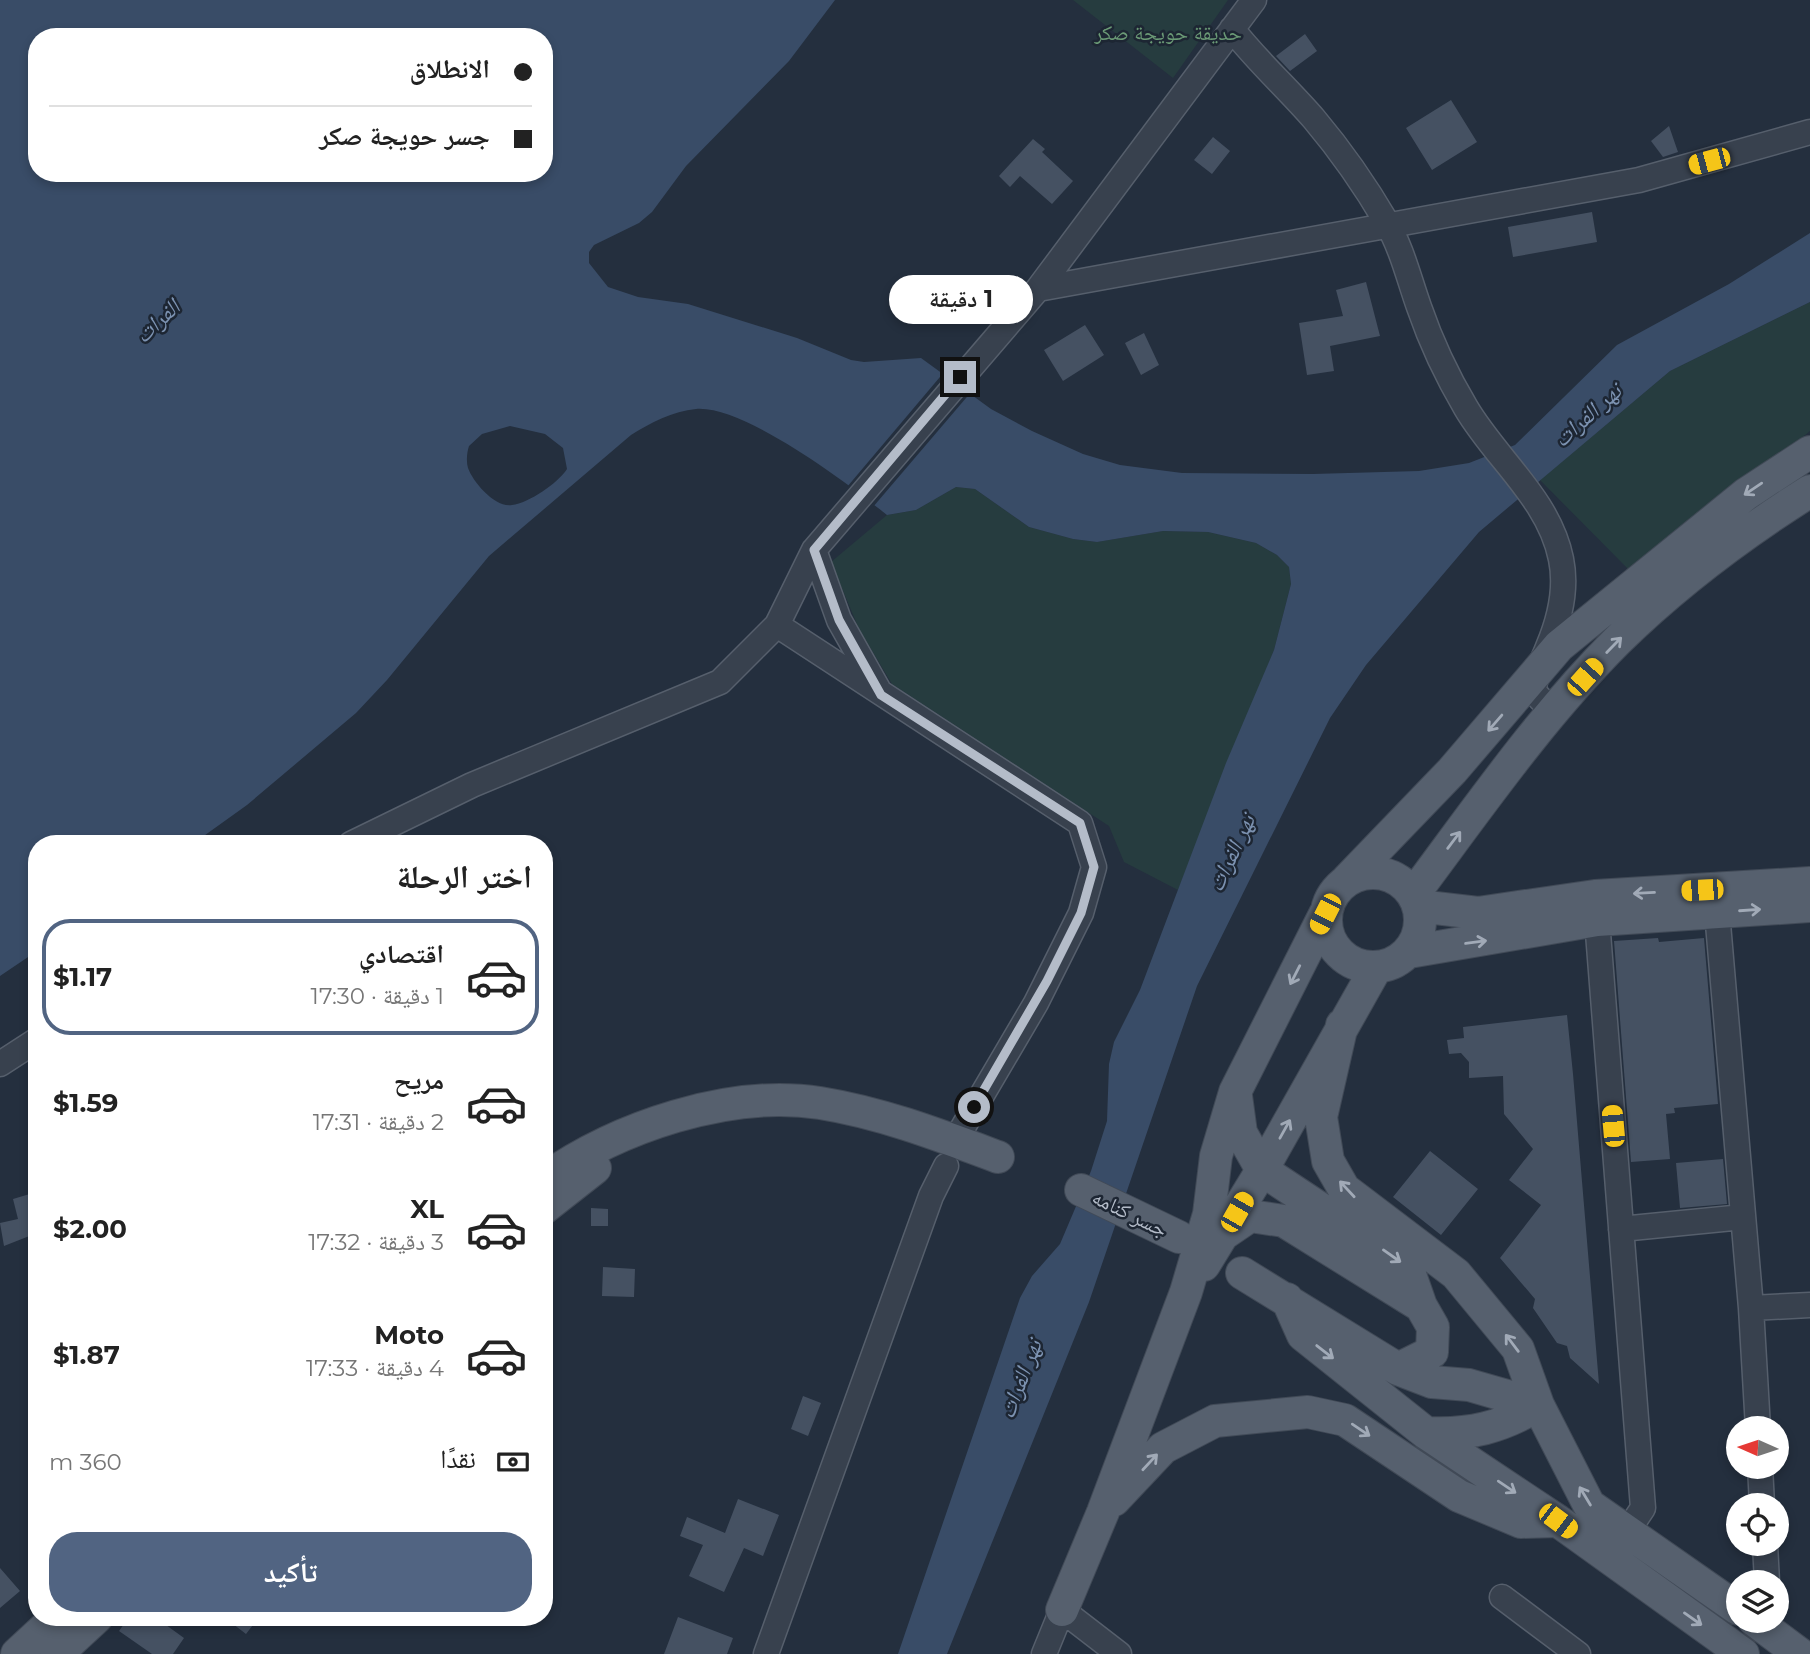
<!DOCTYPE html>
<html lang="ar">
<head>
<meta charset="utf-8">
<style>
  :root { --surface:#fff; --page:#f6f6f6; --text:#222; --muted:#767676; --line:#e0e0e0; --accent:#516482 }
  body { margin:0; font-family:Montserrat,"Noto Naskh Arabic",sans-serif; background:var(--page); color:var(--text); direction:rtl; height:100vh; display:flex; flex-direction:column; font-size:26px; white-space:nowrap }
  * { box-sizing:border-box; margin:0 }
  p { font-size:23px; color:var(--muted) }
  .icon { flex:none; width:38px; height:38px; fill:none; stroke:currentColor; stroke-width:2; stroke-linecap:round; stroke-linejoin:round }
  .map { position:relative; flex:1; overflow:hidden; direction:ltr }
  .side { position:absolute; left:28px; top:835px; width:525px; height:791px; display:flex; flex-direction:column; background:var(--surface); border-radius:28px; box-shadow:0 4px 10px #0003; direction:rtl }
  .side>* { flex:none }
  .hud { position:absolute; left:28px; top:28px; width:525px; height:154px; border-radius:28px; box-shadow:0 4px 10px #0003; direction:rtl; display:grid; align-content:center; height:154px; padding:0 21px; background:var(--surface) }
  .needle { width:46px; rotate:273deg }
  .tools { position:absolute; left:1726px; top:1416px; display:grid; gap:14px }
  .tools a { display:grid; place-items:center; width:63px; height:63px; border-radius:50%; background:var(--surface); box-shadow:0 4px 10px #0003; font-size:35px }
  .end { position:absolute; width:32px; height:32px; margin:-16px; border:9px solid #b4bcc9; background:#111; box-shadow:0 0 0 4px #111 }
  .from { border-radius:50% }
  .bubble { position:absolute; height:49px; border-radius:24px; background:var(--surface); box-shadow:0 4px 10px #0003; font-size:23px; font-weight:700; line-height:49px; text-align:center; direction:rtl }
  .car { position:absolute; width:21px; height:42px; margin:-21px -10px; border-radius:9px; box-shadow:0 0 5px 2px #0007; background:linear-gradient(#f5c518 24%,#345 0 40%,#f5c518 0 76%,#345 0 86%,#f5c518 0) }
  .hud b { display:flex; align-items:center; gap:24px; height:66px; font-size:26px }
  .hud b+b { border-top:2px solid var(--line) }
  .hud i { width:18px; height:18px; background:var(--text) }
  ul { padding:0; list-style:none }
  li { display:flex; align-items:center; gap:21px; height:116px; margin:0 14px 10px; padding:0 7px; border:4px solid transparent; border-radius:28px }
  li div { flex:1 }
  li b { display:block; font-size:26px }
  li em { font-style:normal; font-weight:700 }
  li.selected { border-color:var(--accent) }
  li>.icon { width:63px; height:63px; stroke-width:1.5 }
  h2 { padding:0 21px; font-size:32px; line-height:84px }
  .pay { display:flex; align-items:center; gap:18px; height:77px; padding:0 21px; font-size:26px }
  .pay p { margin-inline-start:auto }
  .button { display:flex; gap:14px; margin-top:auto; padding:14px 21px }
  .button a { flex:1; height:80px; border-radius:28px; background:var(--accent); color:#fff; font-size:28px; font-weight:700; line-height:80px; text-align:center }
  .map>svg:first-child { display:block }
</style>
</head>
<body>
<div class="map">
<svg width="1810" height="1654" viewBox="0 0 1810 1654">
  <rect width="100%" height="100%" fill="#242f3e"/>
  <path fill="#263c3f" d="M1073,0h155l-55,78z
    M1810,302v129l-177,143 -93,-94 130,-109z
    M956,487l19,2 54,38 44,12 24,3 66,-11 45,1 48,11 21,12 12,12 2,17 -17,66 -96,240 -54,-28 -15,-36 -217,-142 -33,-55 -28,-67 56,-47 29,-5z"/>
  <path fill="#394c67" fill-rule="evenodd" d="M0,0h835l-46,61 -103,105 -34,46 -13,11 -45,22 -5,7v11l19,24 30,10 50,7 109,34 54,22 13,2 57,-4 70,51 41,22 51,23 37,11 62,8 131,1 106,-3 50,-8 46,-18 102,-100 112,-61 81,-51v69l-140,69 -191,161 -113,133 -36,53 -133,268 -108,316 -142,352h-49l122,-356 12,-22 28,-32 31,-73 16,-50 2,-57 5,-22 26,-52 86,-227 48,-113 17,-66 -2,-17 -12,-12 -21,-12 -48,-11 -45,-1 -66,11 -24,-3 -44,-12 -54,-38 -19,-2 -40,23 -29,5c-38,-31 -143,-110 -191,-106 -23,2 -46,14 -65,26l-142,121 -102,124 -31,33 -109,92 -53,38 -157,1v107l-37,25zM37,37h507v136h-507zM510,426l35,8 18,14 4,21c-9,14 -38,34 -55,36 -17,3 -39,-23 -44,-37 -2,-7 -1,-16 1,-22l13,-12z"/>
  <path fill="#242f3e" d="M945,371l27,20 -99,116 -26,-20z"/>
  <path fill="#455162" d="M1305,34l12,17 -27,20 -14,-15z
    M1451,100l26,42 -45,28 -26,-42z
    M1669,126l9,26 -15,5 -12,-16z
    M1213,137l17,14 -18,23 -18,-14z
    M1033,139l12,10 -3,3 31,29 -21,23 -32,-28 -10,11 -11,-11z
    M1592,212l5,30 -84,15 -5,-30z
    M1366,282l14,54 -50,10 4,25 -27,4 -8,-52 44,-7 -7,-26z
    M1085,325l19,30 -41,26 -19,-31z
    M1144,333l15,32 -18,10 -16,-32z
    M1658,938l1,4 45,-4 14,166 -44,4 1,5 -9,1 4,45 -39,3 -17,-221z
    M1567,1015l6,59 26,310 -29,-26 -3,-12 -10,-3 -24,-35 2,-9 -35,-41 41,-53 -32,-25 24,-31 -29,-35 -1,-38 -34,2v-16l-8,-9 -12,1 -2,-14 17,-2 -1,-11z
    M1430,1151l48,38 -37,46 -48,-38z
    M1723,1159l4,45 -47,4 -4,-45z
    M33,1193l4,40 -33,13 -4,-23 18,-4 -5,-20z
    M591,1208l17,1v17h-17z
    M603,1267l32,2 -1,28 -32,-1z
    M803,1396l18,7 -13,33 -17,-7z
    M738,1499l41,16 -16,41 -19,-8 -20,44 -35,-16 14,-31 -23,-9 7,-19 38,16z
    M0,1568l20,23 -20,17z
    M129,1617h26l29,21 -11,16h-21l-33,-23z
    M224,1617h35l-13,17z
    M678,1617l55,21 -6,16h-63z"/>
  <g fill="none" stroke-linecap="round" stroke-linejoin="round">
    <g stroke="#565f6c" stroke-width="27">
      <path id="minor" d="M1232,29c25,32 55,59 82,90 27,32 52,68 73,104 15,26 22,56 32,84 12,35 28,69 47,101 30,51 83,91 95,151 6,29 -2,62 -13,88 -6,16 -14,28 -14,45l19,20
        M1038,289l601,-109 171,-48
        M814,550l25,70 39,69
        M777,625l37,-75 224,-261 216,-289
        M351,844l121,-59 248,-103 57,-57 303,198 14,44 -13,46 -45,90 -74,126
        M1717,912l34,396 7,120
        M1597,920l46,588 -16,24
        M0,1064l37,-24
        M1621,1229l122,-12
        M1751,1308l59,-3
        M1760,1466l2,39
        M1765,1544l2,38
        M1502,1597l76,57
        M766,1654l165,-458 15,-30
        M1044,1654l18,-44 57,44"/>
    </g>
    <g stroke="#414a57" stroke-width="34">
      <path id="major" d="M1326 920a47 47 0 1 1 94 0a47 47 0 1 1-94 0Z
        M1347,880l105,-109 107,-125 187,-152 64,-42
        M1413,895c65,-87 127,-177 204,-254 58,-57 125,-107 193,-150
        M1418,906l60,7 117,-17 215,-13
        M1409,952l188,-32 213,-14
        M1342,1025l-21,92 7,44 16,28 112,85 62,75 20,56c-37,23 -68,30 -112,28
        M1236,1096l5,37 21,37 145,96 14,40 12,21 -1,25 -34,17
        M544,1179c74,-52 185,-90 276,-76 62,10 119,32 178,54
        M1081,1190l98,47
        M544,1208l51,-40
        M1225,1233l25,-17 34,5 137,85
        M1204,1265l58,-95 114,-202
        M1242,1273l156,96 34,13 37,3 69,20 51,100 149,104
        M1287,1299l16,36 123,98 132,88 185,133
        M1114,1500l49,-52 52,-27 93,-9 37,8 114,76 62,26 37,-1
        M1062,1610l41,-98 83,-220 23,-78 7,-58 19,-64 90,-178
        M1754,1620l46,34
        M17,1654l40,-37
        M57,1654l40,-37"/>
    </g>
    <use href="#minor" stroke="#38414e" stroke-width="24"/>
    <use href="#major" stroke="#56606e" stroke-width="32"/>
  </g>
  <defs><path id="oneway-shaft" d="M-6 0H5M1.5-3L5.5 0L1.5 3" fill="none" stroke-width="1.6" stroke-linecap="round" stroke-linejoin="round" transform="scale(1.75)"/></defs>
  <g stroke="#a1aab7">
    <use href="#oneway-shaft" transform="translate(1753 489) rotate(146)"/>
    <use href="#oneway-shaft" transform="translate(1614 645) rotate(-46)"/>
    <use href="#oneway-shaft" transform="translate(1495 723) rotate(131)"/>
    <use href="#oneway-shaft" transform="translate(1454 840) rotate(-53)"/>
    <use href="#oneway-shaft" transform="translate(1644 893) rotate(177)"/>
    <use href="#oneway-shaft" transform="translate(1750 910) rotate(-4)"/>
    <use href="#oneway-shaft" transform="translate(1476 942) rotate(-8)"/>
    <use href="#oneway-shaft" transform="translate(1295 975) rotate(117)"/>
    <use href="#oneway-shaft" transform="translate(1285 1129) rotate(-61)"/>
    <use href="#oneway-shaft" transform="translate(1347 1189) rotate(-133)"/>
    <use href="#oneway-shaft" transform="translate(1392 1256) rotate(35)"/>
    <use href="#oneway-shaft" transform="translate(1512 1343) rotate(-127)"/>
    <use href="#oneway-shaft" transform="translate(1325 1352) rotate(38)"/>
    <use href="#oneway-shaft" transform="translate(1361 1430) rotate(34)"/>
    <use href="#oneway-shaft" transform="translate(1150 1462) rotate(-47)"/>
    <use href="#oneway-shaft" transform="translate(1507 1487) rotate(34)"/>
    <use href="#oneway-shaft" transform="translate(1585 1496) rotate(-121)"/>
    <use href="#oneway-shaft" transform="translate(1693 1619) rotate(35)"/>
  </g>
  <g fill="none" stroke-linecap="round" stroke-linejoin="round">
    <path stroke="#b4bcc9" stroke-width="9" d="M960,377l-146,173 25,70 42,75 199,128 14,44 -13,46 -34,68 -73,126"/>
  </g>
  <g text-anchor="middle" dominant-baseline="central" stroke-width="5" stroke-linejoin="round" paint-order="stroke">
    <g font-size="21" fill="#6b9a76" stroke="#1d2633">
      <text x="1168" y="32">حديقة حويجة صكر</text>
    </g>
    <g font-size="21" fill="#b4bcc9" stroke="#1d2633">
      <text transform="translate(1130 1213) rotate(26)">جسر كنامه</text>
    </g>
    <g font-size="23" font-style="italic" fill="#7c92b1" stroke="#1d2633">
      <text transform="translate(157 321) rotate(-43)">الفرات</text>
      <text transform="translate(1587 415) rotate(-42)">نهر الفرات</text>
      <text transform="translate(1231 853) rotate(-65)">نهر الفرات</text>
      <text transform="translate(1020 1379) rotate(-69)">نهر الفرات</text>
    </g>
  </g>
</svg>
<div class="tools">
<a><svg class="needle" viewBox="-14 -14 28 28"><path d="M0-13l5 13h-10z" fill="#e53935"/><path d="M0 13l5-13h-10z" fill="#767676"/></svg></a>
<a><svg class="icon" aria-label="locate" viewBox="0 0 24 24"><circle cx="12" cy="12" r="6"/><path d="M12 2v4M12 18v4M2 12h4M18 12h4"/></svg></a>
<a><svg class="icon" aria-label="layers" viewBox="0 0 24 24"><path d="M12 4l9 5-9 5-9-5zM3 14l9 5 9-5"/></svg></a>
</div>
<i class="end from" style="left:974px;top:1107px"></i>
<i class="end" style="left:960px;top:377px"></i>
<div class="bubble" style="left:889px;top:275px;width:144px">1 دقيقة</div>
<i class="car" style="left:1709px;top:161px;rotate:255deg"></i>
<i class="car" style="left:1585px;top:677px;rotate:42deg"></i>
<i class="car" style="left:1702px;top:890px;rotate:267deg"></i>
<i class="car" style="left:1325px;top:914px;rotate:207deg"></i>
<i class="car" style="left:1613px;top:1126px;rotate:355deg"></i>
<i class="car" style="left:1237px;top:1212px;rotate:30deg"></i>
<i class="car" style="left:1558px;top:1521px;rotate:127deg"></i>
<div class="hud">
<b><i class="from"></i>الانطلاق</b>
<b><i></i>جسر حويجة صكر</b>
</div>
<section class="side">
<h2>اختر الرحلة</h2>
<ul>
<li class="selected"><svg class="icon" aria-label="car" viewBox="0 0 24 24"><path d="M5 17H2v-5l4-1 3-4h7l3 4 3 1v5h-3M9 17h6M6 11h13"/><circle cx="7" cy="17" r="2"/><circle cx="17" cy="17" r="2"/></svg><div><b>اقتصادي</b><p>1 دقيقة · 17:30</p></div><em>$1.17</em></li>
<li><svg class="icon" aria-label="car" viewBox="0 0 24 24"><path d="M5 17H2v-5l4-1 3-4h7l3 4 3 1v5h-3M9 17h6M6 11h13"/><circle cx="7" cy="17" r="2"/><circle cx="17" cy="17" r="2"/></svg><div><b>مريح</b><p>2 دقيقة · 17:31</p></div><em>$1.59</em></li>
<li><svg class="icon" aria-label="car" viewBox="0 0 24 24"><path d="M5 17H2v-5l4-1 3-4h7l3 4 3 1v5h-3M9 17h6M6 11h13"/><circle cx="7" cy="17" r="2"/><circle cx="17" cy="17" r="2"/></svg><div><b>XL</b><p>3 دقيقة · 17:32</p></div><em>$2.00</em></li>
<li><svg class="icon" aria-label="car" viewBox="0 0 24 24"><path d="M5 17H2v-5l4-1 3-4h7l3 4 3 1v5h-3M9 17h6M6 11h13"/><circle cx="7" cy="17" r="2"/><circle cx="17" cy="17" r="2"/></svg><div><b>Moto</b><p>4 دقيقة · 17:33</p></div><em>$1.87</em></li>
</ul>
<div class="pay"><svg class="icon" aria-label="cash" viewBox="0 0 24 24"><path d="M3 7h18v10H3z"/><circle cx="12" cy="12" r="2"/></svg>نقدًا<p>360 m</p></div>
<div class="button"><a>تأكيد</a></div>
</section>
</div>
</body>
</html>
